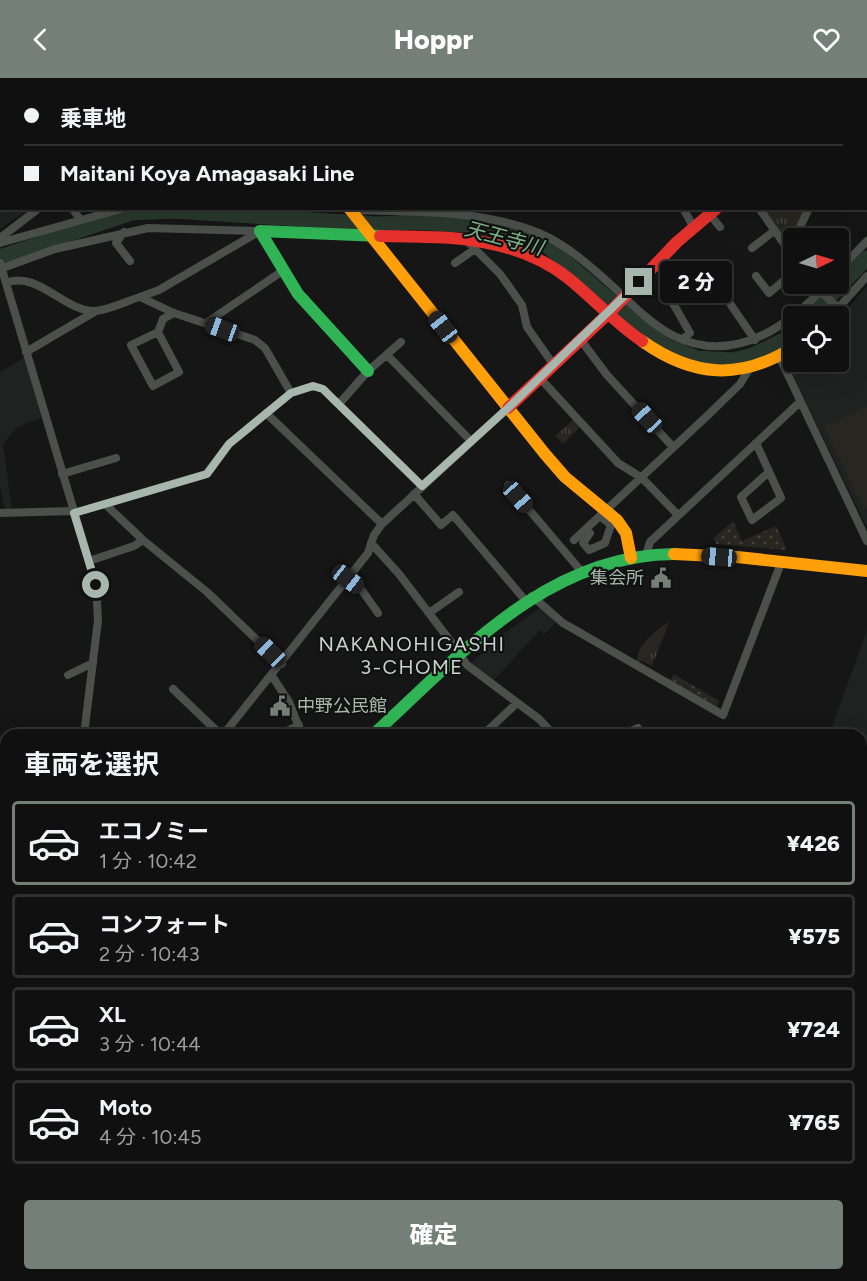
<!DOCTYPE html>
<html lang="ja">
<head>
<meta charset="utf-8">
<style>
  :root { --surface:#101010; --page:#1e1e1e; --text:#f1f3f6; --muted:#9c9d9f; --line:#303030; --accent:#747f79 }
  body { margin:0; font-family:Figtree,"Noto Sans JP",sans-serif; background:var(--page); color:var(--text); height:100vh; display:flex; flex-direction:column; font-size:22px; white-space:nowrap }
  * { box-sizing:border-box; margin:0 }
  p { font-size:20px; color:var(--muted) }
  .icon { flex:none; width:33px; height:33px; fill:none; stroke:currentColor; stroke-width:2; stroke-linecap:round; stroke-linejoin:round }
  .map { position:relative; flex:1; overflow:hidden }
  .panel { position:absolute; left:0px; top:651px; width:867px; height:552px; display:flex; flex-direction:column; background:var(--surface); border-radius:18px 18px 0 0; box-shadow:0 6px 24px #0002,0 0 0 2px var(--line) }
  .panel>* { flex:none }
  .banner { position:absolute; left:0px; top:0px; width:867px; height:132px; box-shadow:0 6px 24px #0002,0 0 0 2px var(--line); display:grid; align-content:center; height:132px; padding:0 24px; background:var(--surface) }
  .needle { width:39px; rotate:85deg }
  .tools { position:absolute; left:783px; top:150px; display:grid; gap:12px }
  .tools a { display:grid; place-items:center; width:66px; height:66px; border-radius:6px; background:var(--surface); box-shadow:0 6px 24px #0002,0 0 0 2px var(--line); font-size:30px }
  .end { position:absolute; width:27px; height:27px; margin:-14px; border:8px solid #a7b7ae; background:#111; box-shadow:0 0 0 3px #111 }
  .from { border-radius:50% }
  .bubble { position:absolute; height:42px; border-radius:6px; background:var(--surface); box-shadow:0 6px 24px #0002,0 0 0 2px var(--line); font-size:20px; font-weight:800; line-height:42px; text-align:center }
  .car { position:absolute; width:18px; height:36px; margin:-18px -9px; border-radius:8px; box-shadow:0 0 4px 2px #0007; background:linear-gradient(#222 24%,#8ab4d8 0 40%,#222 0 76%,#8ab4d8 0 86%,#222 0) }
  .banner b { display:flex; align-items:center; gap:21px; height:57px; font-size:22px }
  .banner b+b { border-top:2px solid var(--line) }
  .banner i { width:15px; height:15px; background:var(--text) }
  ul { padding:0; list-style:none }
  li { display:flex; align-items:center; gap:18px; height:84px; margin:0 12px 9px; padding:0 12px; border:3px solid var(--line); border-radius:6px }
  li div { flex:1 }
  li b { display:block; font-size:22px }
  li em { font-style:normal; font-weight:800 }
  li.current { border-color:var(--accent) }
  li>.icon { width:54px; height:54px; stroke-width:1.5 }
  h2 { padding:0 24px; font-size:27px; line-height:72px }
  .action { display:flex; gap:12px; margin-top:auto; padding:12px 24px }
  .action a { flex:1; height:69px; border-radius:6px; background:var(--accent); color:#fff; font-size:24px; font-weight:800; line-height:69px; text-align:center }
  header { display:flex; justify-content:space-between; align-items:center; height:78px; padding:0 24px; background:var(--accent); color:#fff; font-size:27px; font-weight:800 }
  .map>svg:first-child { display:block }
</style>
</head>
<body>
<header><svg class="icon" aria-label="back" viewBox="0 0 24 24"><path d="M15 5l-7 7 7 7"/></svg>Hoppr<svg class="icon" aria-label="heart" viewBox="0 0 24 24"><path d="M12 20l-8-8c-3-5 5-10 8-4 3-6 11-1 8 4z"/></svg></header>
<div class="map">
<svg width="867" height="1203" viewBox="0 0 867 1203">
  <defs>
    <pattern id="grass-dots" width="8" height="8" patternUnits="userSpaceOnUse" patternTransform="scale(1.5)"><rect width="8" height="8" fill="#272620"/><path d="M2 2h.1M6 6h.1" fill="none" stroke="#44433e" stroke-width="1.8" stroke-linecap="round"/></pattern>
    <pattern id="park-tufts" width="24" height="20" patternUnits="userSpaceOnUse" patternTransform="scale(1.5)"><rect width="24" height="20" fill="#272620"/><path d="M3 7l-1-3M5 7V3M7 7l1-3M15 17l-1-3M17 17v-4M19 17l1-3" fill="none" stroke="#44433e"/></pattern>
    <pattern id="water-ripples" width="26" height="14" patternUnits="userSpaceOnUse" patternTransform="scale(1.5)"><rect width="26" height="14" fill="#29382c"/><path d="M2 4q2-2 4 0t4 0M15 11q2-2 4 0t4 0" fill="none" stroke="#455348"/></pattern>
  </defs>
  <rect width="100%" height="100%" fill="#161616"/>
  <path fill="#202221" d="M0,0h182l1,1 -181,1v128l27,1 -29,20z
    M867,208v242l-82,-169 8,-5 1,8h44l1,-44z
    M24,280l18,59 -26,11 -13,16 9,66h-7l-5,-22v-116z
    M540,530l16,14 -12,12 -4,-4 -47,51 -23,-17 36,-32z
    M867,552v242l-6,3v-140h-32z"/>
  <path fill="url(#grass-dots)" d="M733,443l9,20 34,-15 11,24 -71,-6 -2,-6z
    M674,596l45,27 -2,6 -47,-26z"/>
  <path fill="url(#park-tufts)" d="M773,131h33l-11,26 -9,9 -20,-31z
    M574,341l7,7 -18,18 -8,-8z
    M667,545h2l-17,43 -10,-5 -5,1c-1,-17 18,-30 30,-39z
    M6,942v255h317l6,6h-329v-257z
    M506,1197h35v1l-10,5h-19z"/>
  <path fill="#272620" d="M0,0l79,1 -77,1 -2,81z
    M867,328v102l-3,2 -40,-83z
    M861,1137l6,15v51h-10l-9,-6h13z"/>
  <path fill="url(#water-ripples)" d="M6,1044v153h59l-1,6h-64v-157z
    M119,1197h124v5l-123,1z"/>
  <g fill="none" stroke-linecap="round" stroke-linejoin="round">
    <path stroke="#29382c" stroke-width="2" d="M539,2l1,-2
      M468,148l4,-18"/>
    <path stroke="#29382c" stroke-width="15" d="M0,179l132,-44 40,-2 205,13 38,-2 62,4 35,7 34,12 96,83 23,17 32,13 35,2 21,-5 41,-20
      M811,238l56,-58
      M0,791l6,3
      M864,1157l3,-1
      M359,1197l5,6
      M809,1197l10,6
      M679,1203l8,-6"/>
    <path stroke="#4c504d" stroke-width="8" d="M414,0l2,2
      M467,0l2,2
      M572,0l2,2
      M657,0v2
      M792,0v2
      M866,0l1,2
      M205,2l2,-2
      M399,2l1,-2
      M866,19l1,-1
      M72,130l8,11
      M683,130l11,20
      M759,130l35,50
      M350,132c62,2 130,-1 189,23 26,11 49,31 70,50 20,18 40,40 63,52 61,31 115,-7 155,-51
      M710,137l10,12
      M124,154l-8,11 14,18
      M0,160l39,-30
      M795,160l14,-30
      M465,161l35,35 22,31 5,22 26,37
      M0,165l124,-35
      M752,170l22,-17
      M0,185l96,322 2,35 -14,115
      M455,185l20,-14
      M0,191l55,-20 93,-21 112,3
      M838,193l29,-30
      M756,198l13,17 25,-21
      M6,205c32,-13 58,29 89,28 14,-1 31,-10 45,-14l34,16 81,27 10,8 26,45
      M813,206l26,25
      M140,219l19,-7 101,-59
      M670,220l20,35 -7,6
      M731,227l24,35
      M831,238l36,-40
      M206,245l78,-53
      M158,254l21,40 -26,14 -22,-41 27,-13 5,-13 11,-6
      M580,261l27,36 66,72
      M26,274l70,-41
      M387,277l84,86
      M779,278l88,185
      M539,299l79,86 24,15 36,37
      M339,326l29,-33 33,-29
      M266,335l116,111
      M756,365l25,55 -29,22 -11,-23 28,-25
      M62,396l54,-16
      M508,407l74,87
      M414,416l27,31 12,-10 72,85
      M105,426l38,36 64,52 75,72
      M0,435l73,-2
      M74,435l132,-39 23,-30 62,-51 22,-7 10,3 99,97
      M590,455l-7,10 6,7 16,-7 6,-18 -10,-8
      M574,462l132,-123 34,-33 10,-16
      M371,465l28,31 62,81
      M646,477l4,-13 150,-140
      M89,483l45,-15 9,-6
      M348,501l13,10 17,24
      M532,518l31,27 160,92 58,-152
      M429,535l30,-21
      M460,577l7,10 72,54 15,16
      M68,597l25,-12
      M272,598l17,26 13,33
      M173,611l48,46
      M223,657l145,-182 6,-18 8,-11 126,-116
      M279,657l20,-10
      M483,657l34,-32
      M622,657l16,-7 1,7
      M0,772l6,3
      M861,801l6,-3
      M861,843l6,-2
      M0,883l6,6
      M861,888l6,-26
      M381,1197l5,6
      M503,1197l6,6
      M539,1203l15,-6
      M662,1203l2,-6"/>
    <path stroke="#30b455" stroke-width="12" d="M244,0l1,2
      M368,293l-70,-77 -38,-63 120,5
      M373,657c87,-80 174,-180 301,-181
      M339,1197l6,6"/>
    <path stroke="#ff9f0a" stroke-width="12" d="M741,0v2
      M444,2l1,-2
      M349,130l196,246 20,23 52,43 9,13 5,25
      M642,263c51,36 98,40 152,6
      M674,476l63,3 130,14
      M0,809l6,4
      M861,1107l6,-13
      M801,1203l5,-6"/>
    <path stroke="#e5322d" stroke-width="12" d="M380,158c66,1 133,-1 188,42 25,20 47,45 74,63
      M508,330l102,-96 67,-70 40,-34
      M0,930l6,-4"/>
  </g>
  <g fill="none" stroke-linecap="round" stroke-linejoin="round">
    <path stroke="#a7b7ae" stroke-width="8" d="M96,507l-22,-72 133,-39 22,-30 62,-51 22,-7 10,3 7,7 92,90 86,-78 131,-126"/>
  </g>
  <defs>
    <g id="civic-bare" transform="scale(1.62)"><path d="M-.6-6.5H3V-4.5H.6V-3L4-1V1h2V6H-6V1h2V-1L-.6-3ZM-1.2 2.5V6h2.4V2.5Z" fill="#747f79" stroke="#101212" stroke-width="2.5" paint-order="stroke"/></g>
  </defs>
  <g fill-rule="evenodd">
    <use href="#civic-bare" x="661" y="500"/>
    <use href="#civic-bare" x="280" y="628"/>
  </g>
  <g text-anchor="middle" dominant-baseline="central" stroke-width="4.5" stroke-linejoin="round" paint-order="stroke">
    <g font-size="18" fill="#a7b7ae" stroke="#101212" text-anchor="end">
      <text x="644" y="500">集会所</text>
      <text x="297" y="628" text-anchor="start">中野公民館</text>
    </g>
    <g font-size="20" font-style="italic" fill="#7eb387" stroke="#101212">
      <text transform="translate(504 160) rotate(15)">天王寺川</text>
    </g>
    <g font-size="20" letter-spacing="1.5" fill="#c8d3cd" stroke="#101212">
      <text x="412" y="566">NAKANOHIGASHI<tspan x="412" dy="23">3-CHOME</tspan></text>
    </g>
  </g>
</svg>
<div class="tools">
<a><svg class="needle" viewBox="-14 -14 28 28"><path d="M0-13l5 13h-10z" fill="#e53935"/><path d="M0 13l5-13h-10z" fill="#9c9d9f"/></svg></a>
<a><svg class="icon" aria-label="locate" viewBox="0 0 24 24"><circle cx="12" cy="12" r="6"/><path d="M12 2v4M12 18v4M2 12h4M18 12h4"/></svg></a>
</div>
<i class="end from" style="left:96px;top:507px"></i>
<i class="end" style="left:639px;top:204px"></i>
<div class="bubble" style="left:660px;top:183px;width:72px">2 分</div>
<i class="car" style="left:443px;top:249px;rotate:322deg"></i>
<i class="car" style="left:222px;top:251px;rotate:290deg"></i>
<i class="car" style="left:647px;top:340px;rotate:317deg"></i>
<i class="car" style="left:518px;top:419px;rotate:139deg"></i>
<i class="car" style="left:719px;top:479px;rotate:275deg"></i>
<i class="car" style="left:348px;top:501px;rotate:128deg"></i>
<i class="car" style="left:270px;top:574px;rotate:314deg"></i>
<div class="banner">
<b><i class="from"></i>乗車地</b>
<b><i></i>Maitani Koya Amagasaki Line</b>
</div>
<section class="panel">
<h2>車両を選択</h2>
<ul>
<li class="current"><svg class="icon" aria-label="car" viewBox="0 0 24 24"><path d="M5 17H2v-5l4-1 3-4h7l3 4 3 1v5h-3M9 17h6M6 11h13"/><circle cx="7" cy="17" r="2"/><circle cx="17" cy="17" r="2"/></svg><div><b>エコノミー</b><p>1 分 · 10:42</p></div><em>¥426</em></li>
<li><svg class="icon" aria-label="car" viewBox="0 0 24 24"><path d="M5 17H2v-5l4-1 3-4h7l3 4 3 1v5h-3M9 17h6M6 11h13"/><circle cx="7" cy="17" r="2"/><circle cx="17" cy="17" r="2"/></svg><div><b>コンフォート</b><p>2 分 · 10:43</p></div><em>¥575</em></li>
<li><svg class="icon" aria-label="car" viewBox="0 0 24 24"><path d="M5 17H2v-5l4-1 3-4h7l3 4 3 1v5h-3M9 17h6M6 11h13"/><circle cx="7" cy="17" r="2"/><circle cx="17" cy="17" r="2"/></svg><div><b>XL</b><p>3 分 · 10:44</p></div><em>¥724</em></li>
<li><svg class="icon" aria-label="car" viewBox="0 0 24 24"><path d="M5 17H2v-5l4-1 3-4h7l3 4 3 1v5h-3M9 17h6M6 11h13"/><circle cx="7" cy="17" r="2"/><circle cx="17" cy="17" r="2"/></svg><div><b>Moto</b><p>4 分 · 10:45</p></div><em>¥765</em></li>
</ul>
<div class="action"><a>確定</a></div>
</section>
</div>
</body>
</html>
